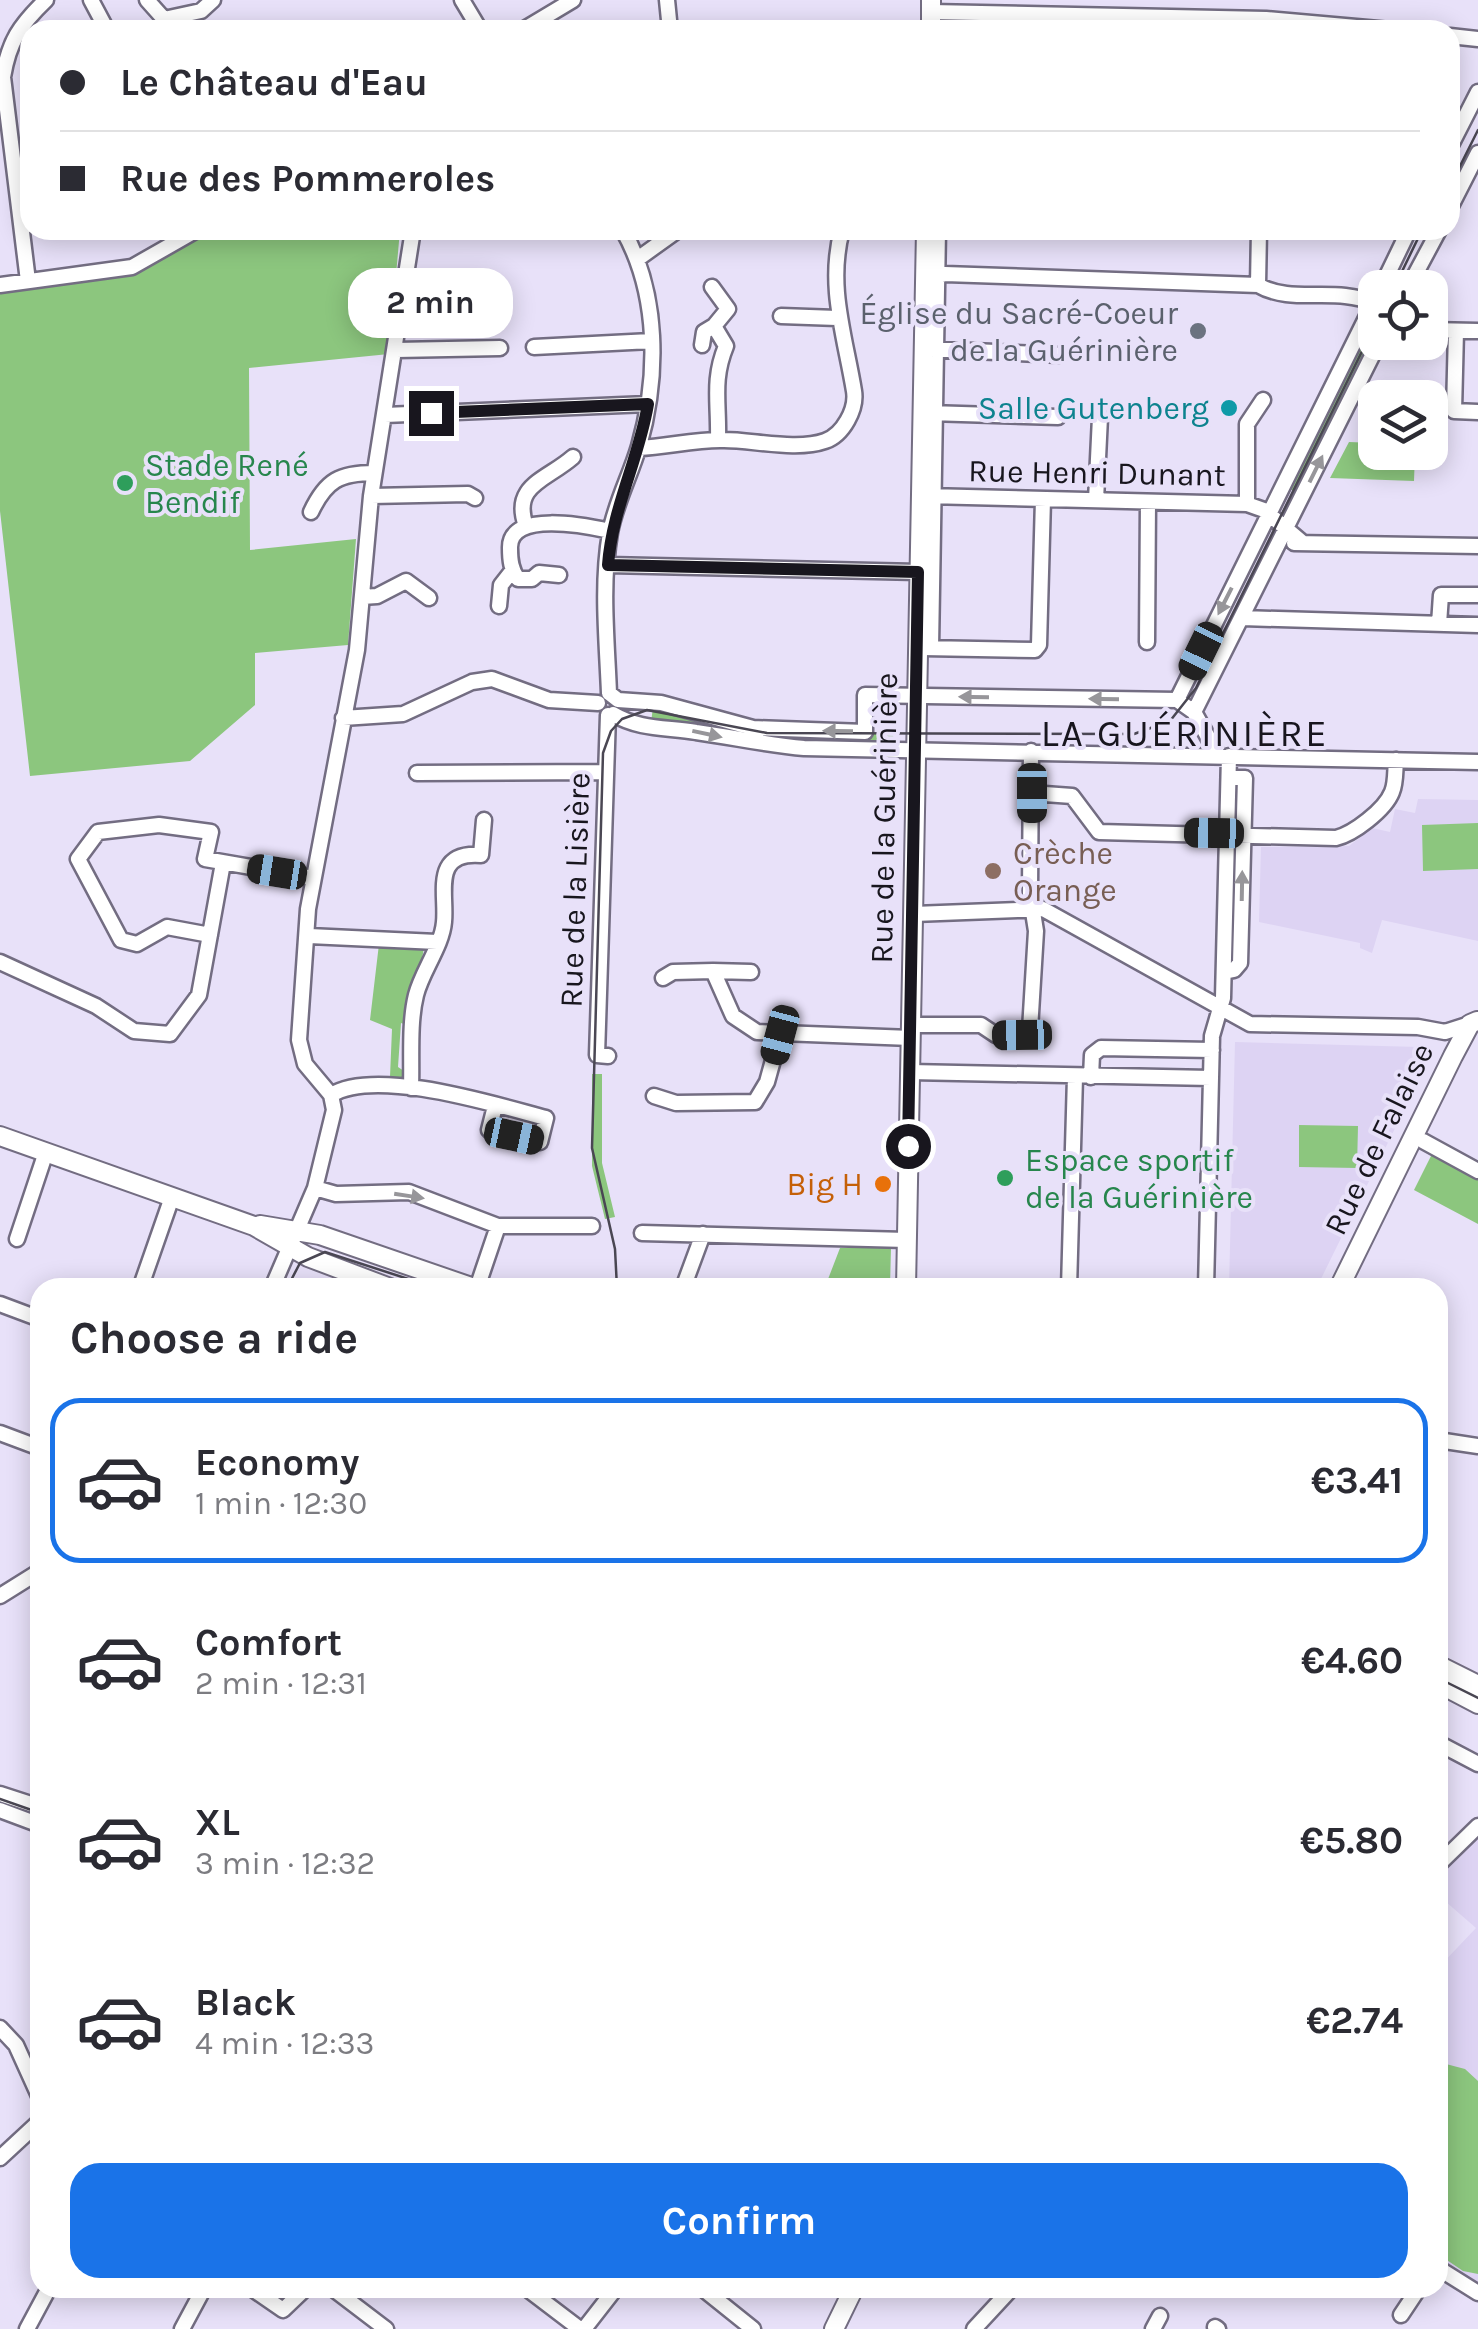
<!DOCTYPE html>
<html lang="en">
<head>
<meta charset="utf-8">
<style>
  :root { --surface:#fff; --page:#f7f7f7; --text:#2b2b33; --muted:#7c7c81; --line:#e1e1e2; --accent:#1a73e8 }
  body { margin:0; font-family:Karla,sans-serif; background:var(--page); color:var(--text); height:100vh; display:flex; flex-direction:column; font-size:38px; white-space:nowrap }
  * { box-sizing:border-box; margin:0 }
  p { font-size:32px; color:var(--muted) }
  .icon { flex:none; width:55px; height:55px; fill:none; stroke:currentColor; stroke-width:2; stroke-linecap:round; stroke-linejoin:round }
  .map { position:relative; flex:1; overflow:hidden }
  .details { position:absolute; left:30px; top:1278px; width:1418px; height:1020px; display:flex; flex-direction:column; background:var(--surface); border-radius:30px; box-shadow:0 5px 25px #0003 }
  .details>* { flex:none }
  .top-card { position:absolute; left:20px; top:20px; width:1440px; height:220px; border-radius:30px; box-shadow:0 5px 25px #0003; display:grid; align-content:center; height:220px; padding:0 40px; background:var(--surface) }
  .controls { position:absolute; left:1358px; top:270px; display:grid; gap:20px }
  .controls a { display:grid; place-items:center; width:90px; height:90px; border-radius:20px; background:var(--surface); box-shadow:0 5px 25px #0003; font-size:50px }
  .end { position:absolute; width:45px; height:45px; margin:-22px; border:12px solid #18161e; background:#fff; box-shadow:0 0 0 5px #fff }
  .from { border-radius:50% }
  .bubble { position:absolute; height:70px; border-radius:30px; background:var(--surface); box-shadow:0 5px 25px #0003; font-size:32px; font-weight:700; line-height:70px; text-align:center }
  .car { position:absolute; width:30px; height:60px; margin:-30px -15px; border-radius:12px; box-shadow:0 0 8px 2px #0007; background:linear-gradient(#222 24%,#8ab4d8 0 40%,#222 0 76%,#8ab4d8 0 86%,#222 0) }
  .top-card b { display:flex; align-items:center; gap:35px; height:95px; font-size:38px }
  .top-card b+b { border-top:2px solid var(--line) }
  .top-card i { width:25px; height:25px; background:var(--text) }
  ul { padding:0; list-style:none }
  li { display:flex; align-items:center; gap:30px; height:165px; margin:0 20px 15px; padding:0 20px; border:5px solid transparent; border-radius:30px }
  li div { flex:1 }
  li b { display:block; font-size:38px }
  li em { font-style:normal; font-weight:700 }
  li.selected { border-color:var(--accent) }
  li>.icon { width:90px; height:90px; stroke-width:1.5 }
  h2 { padding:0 40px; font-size:45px; line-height:120px }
  .cta { display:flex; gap:20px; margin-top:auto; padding:20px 40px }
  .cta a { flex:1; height:115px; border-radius:30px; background:var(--accent); color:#fff; font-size:40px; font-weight:700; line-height:115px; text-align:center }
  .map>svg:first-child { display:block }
</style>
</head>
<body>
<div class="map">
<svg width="1478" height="2329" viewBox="0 0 1478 2329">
  <rect width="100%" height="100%" fill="#e8e1f9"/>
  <path fill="#ddd3f3" d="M1418,799l60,1v141l-96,-21 -10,33 -12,-5v-5l-101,-21 2,-75 88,-1 23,-18 18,4 5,-23 20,4z
    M1235,1042l184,5 13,6 -115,234 -88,1z
    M1478,1837v447l-40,-26v-290l38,-40 -38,-33v-19z"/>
  <path fill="#8cc67e" d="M209,230h191l-11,124 -140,14 1,182 106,-11 -8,106 -93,8v52l-65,56 -160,15 -30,-265v-218l122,-17z
    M1362,336l13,6 -75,152 -14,-7z
    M1349,442l26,1v9l40,1 -1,28 -84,-3z
    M653,707l129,25 111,2 1,12 -113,-4 -130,-19z
    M1478,823v46l-55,2 -1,-46z
    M425,943l-16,83 -8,-3 -3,44 9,6 -8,9 -14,-1 5,-4 2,-48 -22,-9 9,-76z
    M592,1074h10v89l13,54 -10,2 -13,-53z
    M1299,1125l59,1 -1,42 -58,-1z
    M1433,1152l45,24v48l-64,-34z
    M840,1248h51l-1,39h-65z
    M1446,2064l19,5 13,12v193l-15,-3 -25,-17v-186z"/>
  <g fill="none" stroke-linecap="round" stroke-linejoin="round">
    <g stroke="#736d82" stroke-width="19">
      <path id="minor" d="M91,0l16,30
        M147,0l17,19 37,-8 12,-11
        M462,0l18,30
        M667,0l3,30
        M931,12l335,7 124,11
        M523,30l50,-30
        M1450,36l28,3
        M1450,147l28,-55
        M1450,208l28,-55
        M639,258l39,-28
        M925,280l20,-6 313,11c34,20 78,1 115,18
        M28,281l-25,-204c6,-36 17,-52 43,-77
        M0,285l132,-18 65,-37
        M1258,285l1,-55
        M712,287l16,22 -14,17 12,20c-14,34 -7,56 -8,93
        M1381,288l28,-58
        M1408,288l31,-58
        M781,316l56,2
        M1430,330l48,1
        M1456,331l-2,80 24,1
        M702,345l2,-13 10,-6
        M534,347l117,-6
        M929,349l131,6
        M396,350l104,-2
        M929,413l129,4
        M385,415l263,-11
        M639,448c28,-1 57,-9 85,-8 29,0 73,11 101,1 18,-6 32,-32 29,-50 -9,-55 -27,-105 -12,-161
        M371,496l97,-2 7,4
        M927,496l320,8 17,6 38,32
        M1096,500l4,-83
        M1247,504v-80l16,-24
        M311,512c15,-32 29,-39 63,-39
        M526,526c-15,-41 21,-46 47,-69
        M1294,543l184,3
        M608,565l311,7
        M559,575l-20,-2 -7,6h-14c-7,-9 -8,-19 -8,-31 -1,-38 77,-22 100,-17
        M362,597l15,-1 29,-15 23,17
        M499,606l2,-21 11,-14
        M1242,618l236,7
        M1439,624l2,-29h37
        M1147,642l1,-140
        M923,648l112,2 4,-5 4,-146
        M931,648l7,-418
        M609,693l9,7 43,3 92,25 112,4v-37l312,5
        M609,693c-2,-52 -8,-108 1,-160 5,-29 21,-59 29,-87 20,-70 20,-152 -16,-216
        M1177,700l198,-400
        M1177,700l17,12 24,43
        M1194,712l185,-370
        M613,714c27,16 54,13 83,18 37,5 71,13 108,16l674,14
        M608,715l-11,340 11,1
        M343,718l60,-4 69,-32 20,-3 57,21 49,3
        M417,773l189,-1
        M1031,793l41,3 27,36 237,6c17,-4 49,-28 56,-46 4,-9 3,-22 4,-32
        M914,914l129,-5 207,115 168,3 27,5 25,-8
        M210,935l-43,-8 -30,17 -16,-4 -43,-81 20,-27 61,-7 52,7 -6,27 108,19
        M309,936l128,6
        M0,962l96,44 38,25 36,3 29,-39 24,-132
        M713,971l38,1
        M1224,972l10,-2 6,-7 5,-185h-16
        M663,978l10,-6 40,-1 20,45 24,16 154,6
        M911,1025h70l15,10h29l5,-5 6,-99 -6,-38 1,-142
        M910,1072l301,6
        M1091,1077l1,-22 9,-7 111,2
        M411,1088c1,-29 -2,-65 5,-93 6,-24 26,-49 28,-73 3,-28 -13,-71 37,-67l3,-35
        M331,1095c45,-28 165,10 215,23l-6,24 -51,-12 6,-24
        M654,1096l22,7 79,-1 12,-20 13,-47
        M1423,1141l55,30
        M315,1188l21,6 73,-2 89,34h94
        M642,1233l265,7
        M17,1239l29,-87
        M142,1283l30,-86
        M272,1288l43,-100 19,-78 -3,-15 -26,-31 -6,-24 9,-131 49,-259 14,-154 42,-266
        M477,1288l21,-62
        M683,1288l20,-54
        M1069,1288l6,-211
        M1206,1288l6,-252 11,-38 6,-242
        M0,1304l40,15
        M0,1433l40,15
        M1438,1440l40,6
        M0,1596l40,-25
        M1438,1743l40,21
        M0,1794l40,13
        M0,1810l40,15
        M1438,1865l40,-39
        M0,2028l16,17 24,53
        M0,2158l40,-37
        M1438,2268l40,25
        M251,2288l32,22 23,-22
        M332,2288l54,41
        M526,2288l54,41
        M702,2288l51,41
        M1401,2315l18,-27
        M1215,2327l3,2
        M27,2329l22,-41
        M182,2329l22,-41
        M584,2329l32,-41
        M974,2329l38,-41
        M1153,2329l7,-13"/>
    </g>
    <g stroke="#736d82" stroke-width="22">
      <path id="major" d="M931,30v-30
        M0,1136l254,90 54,31 82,31
        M260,1225l60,10 154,53
        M906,1288l20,-1058
        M1339,1288l114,-232 17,-32 7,-3
        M1438,1665l40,20
        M1438,1683l40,21
        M834,2329l20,-41"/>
    </g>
    <use href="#minor" stroke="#fff" stroke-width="14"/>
    <use href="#major" stroke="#fff" stroke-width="18"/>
    <path stroke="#4a4753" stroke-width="2.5" d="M1450,186l28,-56
      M1394,288l28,-58
      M287,1288l13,-25 25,-11 111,36
      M617,1288l-2,-39 -23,-101 11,-395 8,-22 11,-12 25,-9 120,23 367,1 36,-13 26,-33 179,-363
      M1438,1678l40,20
      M0,1799l40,14"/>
  </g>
  <defs><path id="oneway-solid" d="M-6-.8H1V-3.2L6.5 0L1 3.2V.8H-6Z" transform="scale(2.5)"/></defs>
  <g fill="#97969a">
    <use href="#oneway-solid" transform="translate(1316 469) rotate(-64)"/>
    <use href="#oneway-solid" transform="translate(1225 601) rotate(117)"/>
    <use href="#oneway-solid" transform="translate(974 697) rotate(-179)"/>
    <use href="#oneway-solid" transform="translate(1104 699) rotate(-179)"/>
    <use href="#oneway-solid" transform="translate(838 731) rotate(-179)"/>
    <use href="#oneway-solid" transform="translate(707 734) rotate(12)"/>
    <use href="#oneway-solid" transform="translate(1242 886) rotate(-89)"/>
    <use href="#oneway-solid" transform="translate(409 1196) rotate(9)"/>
  </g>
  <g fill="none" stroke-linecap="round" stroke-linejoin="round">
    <path stroke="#18161e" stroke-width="12" d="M431,413l217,-9c-9,55 -36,105 -40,161l310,7 -10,574"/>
  </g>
  <circle fill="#6b7280" stroke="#e8e1f9" stroke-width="4" cx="1198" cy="331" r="10"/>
  <circle fill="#0f9aa8" stroke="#e8e1f9" stroke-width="4" cx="1229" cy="408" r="10"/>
  <g fill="#2e9e5b" stroke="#e8e1f9" stroke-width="4">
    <circle cx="125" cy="483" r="10"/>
    <circle cx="1005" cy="1178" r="10"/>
  </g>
  <circle fill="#8d6e63" stroke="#e8e1f9" stroke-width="4" cx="993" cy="871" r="10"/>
  <circle fill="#e8710a" stroke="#e8e1f9" stroke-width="4" cx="883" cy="1184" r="10"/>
  <g text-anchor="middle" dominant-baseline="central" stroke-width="8" stroke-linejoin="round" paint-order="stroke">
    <g font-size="32" fill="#5b616d" stroke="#e8e1f9" text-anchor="end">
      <text x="1178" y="313">Église du Sacré-Coeur<tspan x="1178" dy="37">de la Guérinière</tspan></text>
    </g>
    <g font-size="32" fill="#0d838f" stroke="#e8e1f9" text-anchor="end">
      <text x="1209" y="408">Salle Gutenberg</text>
    </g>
    <g font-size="32" fill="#27864d" stroke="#e8e1f9" text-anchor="start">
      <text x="145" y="465">Stade René<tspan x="145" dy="37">Bendif</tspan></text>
      <text x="1025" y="1160">Espace sportif<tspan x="1025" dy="37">de la Guérinière</tspan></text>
    </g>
    <g font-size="32" fill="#18161e" stroke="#e8e1f9">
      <text transform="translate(1097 473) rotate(1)">Rue Henri Dunant</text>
      <text transform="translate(884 818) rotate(-89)">Rue de la Guérinière</text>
      <text transform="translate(575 890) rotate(-88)">Rue de la Lisière</text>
      <text transform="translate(1379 1139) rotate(-64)">Rue de Falaise</text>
    </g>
    <g font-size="32" fill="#785e54" stroke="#e8e1f9" text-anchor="start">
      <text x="1013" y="853">Crèche<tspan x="1013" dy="37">Orange</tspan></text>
    </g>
    <g font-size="32" fill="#c56008" stroke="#e8e1f9" text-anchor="end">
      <text x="863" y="1184">Big H</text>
    </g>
    <g font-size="38" letter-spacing="2.5" fill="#18161e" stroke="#e8e1f9">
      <text x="1185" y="733">LA GUÉRINIÈRE</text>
    </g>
  </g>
</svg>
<div class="controls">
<a><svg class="icon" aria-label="locate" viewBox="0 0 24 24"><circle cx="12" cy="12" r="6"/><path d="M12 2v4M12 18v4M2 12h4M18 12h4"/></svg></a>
<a><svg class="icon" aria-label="layers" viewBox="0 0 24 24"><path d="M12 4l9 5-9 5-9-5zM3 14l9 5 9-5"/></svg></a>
</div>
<i class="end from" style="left:908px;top:1146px"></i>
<i class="end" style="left:431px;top:413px"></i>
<div class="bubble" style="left:348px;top:268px;width:165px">2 min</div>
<i class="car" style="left:1201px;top:651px;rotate:206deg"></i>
<i class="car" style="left:1032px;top:793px;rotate:180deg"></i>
<i class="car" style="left:1214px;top:833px;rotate:271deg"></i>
<i class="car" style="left:277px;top:872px;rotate:279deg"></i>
<i class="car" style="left:780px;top:1035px;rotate:195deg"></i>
<i class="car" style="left:1022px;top:1035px;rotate:269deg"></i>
<i class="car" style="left:514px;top:1136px;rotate:102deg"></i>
<div class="top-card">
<b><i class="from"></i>Le Château d'Eau</b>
<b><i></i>Rue des Pommeroles</b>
</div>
<section class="details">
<h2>Choose a ride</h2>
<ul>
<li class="selected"><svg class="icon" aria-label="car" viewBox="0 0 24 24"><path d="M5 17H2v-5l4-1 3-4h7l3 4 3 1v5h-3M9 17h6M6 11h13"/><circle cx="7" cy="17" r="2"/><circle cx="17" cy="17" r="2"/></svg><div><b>Economy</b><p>1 min · 12:30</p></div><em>€3.41</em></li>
<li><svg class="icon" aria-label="car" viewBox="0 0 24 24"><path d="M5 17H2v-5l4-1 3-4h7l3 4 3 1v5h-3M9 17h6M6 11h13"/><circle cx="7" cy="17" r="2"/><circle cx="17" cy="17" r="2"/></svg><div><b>Comfort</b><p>2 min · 12:31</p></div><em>€4.60</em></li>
<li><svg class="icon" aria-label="car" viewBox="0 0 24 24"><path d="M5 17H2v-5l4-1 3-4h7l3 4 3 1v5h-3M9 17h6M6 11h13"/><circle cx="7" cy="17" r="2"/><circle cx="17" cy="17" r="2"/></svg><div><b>XL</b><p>3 min · 12:32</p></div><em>€5.80</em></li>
<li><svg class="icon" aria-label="car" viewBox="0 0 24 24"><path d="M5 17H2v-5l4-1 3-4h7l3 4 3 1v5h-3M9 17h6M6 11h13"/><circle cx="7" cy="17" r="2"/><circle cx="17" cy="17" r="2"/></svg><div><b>Black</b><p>4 min · 12:33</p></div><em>€2.74</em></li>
</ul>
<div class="cta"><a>Confirm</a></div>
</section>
</div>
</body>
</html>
